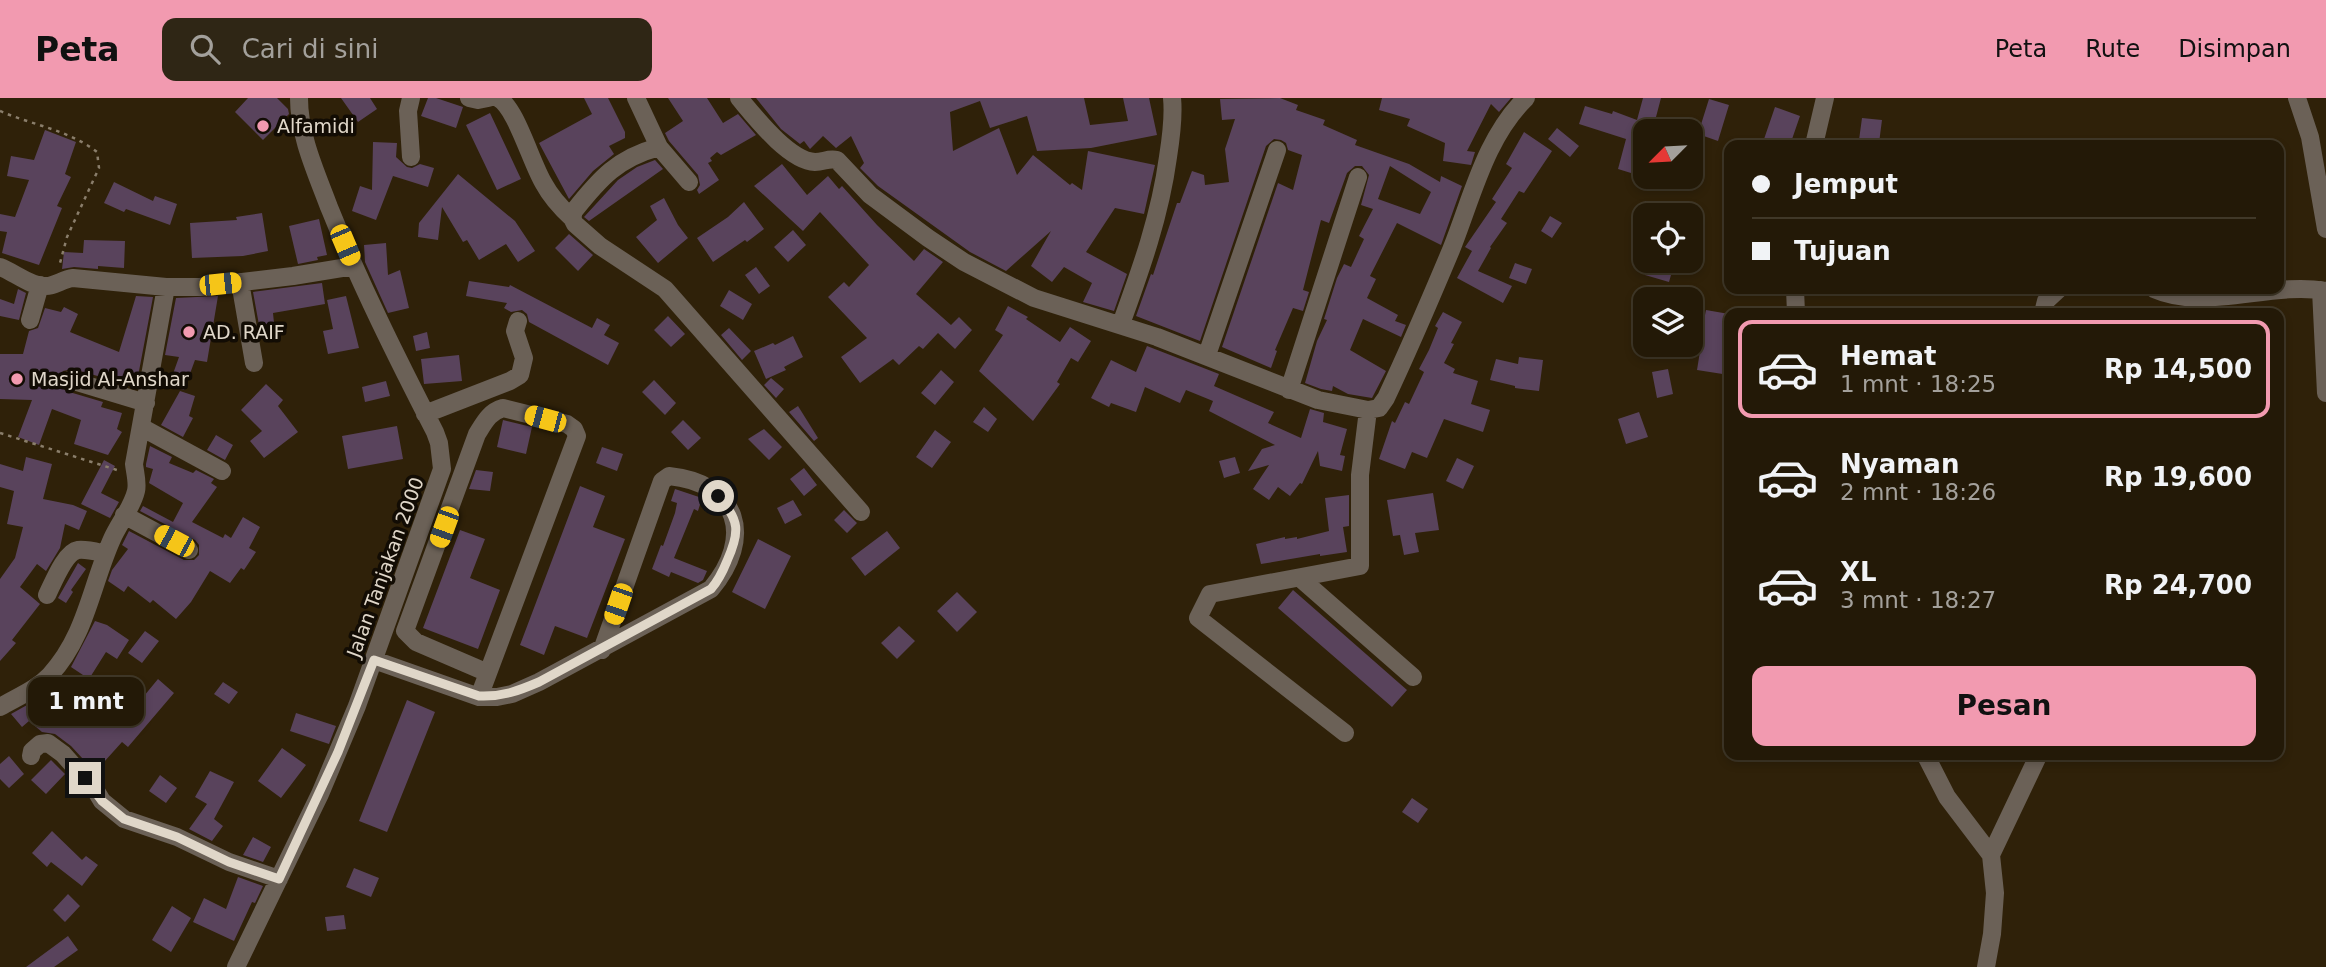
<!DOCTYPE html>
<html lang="id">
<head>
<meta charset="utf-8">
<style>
  :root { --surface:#231907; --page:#2f2615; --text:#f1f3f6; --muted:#a3a09b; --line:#403828; --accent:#f29ab0 }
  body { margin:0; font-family:"DejaVu Sans",sans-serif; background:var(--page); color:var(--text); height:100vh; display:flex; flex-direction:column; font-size:26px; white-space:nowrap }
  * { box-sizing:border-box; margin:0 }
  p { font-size:23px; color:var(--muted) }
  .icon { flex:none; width:38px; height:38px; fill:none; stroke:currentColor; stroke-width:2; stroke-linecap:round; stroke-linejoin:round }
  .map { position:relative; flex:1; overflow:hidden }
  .drawer { position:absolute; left:1724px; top:210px; width:560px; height:452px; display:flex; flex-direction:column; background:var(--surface); border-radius:14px; box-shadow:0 4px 10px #0003,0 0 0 2px var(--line) }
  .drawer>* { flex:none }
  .banner { position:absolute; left:1724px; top:42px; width:560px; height:154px; border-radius:14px; box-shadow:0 4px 10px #0003,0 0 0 2px var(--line); display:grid; align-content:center; height:154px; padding:0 28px; background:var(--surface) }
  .needle { width:46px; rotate:246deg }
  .fabs { position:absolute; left:1633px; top:21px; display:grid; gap:14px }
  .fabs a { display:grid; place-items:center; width:70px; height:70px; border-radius:14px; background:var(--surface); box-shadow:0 4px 10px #0003,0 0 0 2px var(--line); font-size:35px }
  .end { position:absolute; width:32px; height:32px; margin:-16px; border:9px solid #e0d7c9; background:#111; box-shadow:0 0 0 4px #111 }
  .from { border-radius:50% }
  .bubble { position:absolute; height:49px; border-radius:14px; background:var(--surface); box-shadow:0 4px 10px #0003,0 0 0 2px var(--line); font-size:23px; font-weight:700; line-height:49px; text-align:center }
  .car { position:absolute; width:21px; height:42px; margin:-21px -10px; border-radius:9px; box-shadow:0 0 5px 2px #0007; background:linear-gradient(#f5c518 24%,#345 0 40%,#f5c518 0 76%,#345 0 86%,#f5c518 0) }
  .banner b { display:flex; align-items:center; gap:24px; height:66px; font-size:26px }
  .banner b+b { border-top:2px solid var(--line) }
  .banner i { width:18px; height:18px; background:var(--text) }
  ul { padding:12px 0 0; list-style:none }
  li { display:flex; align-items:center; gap:21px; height:98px; margin:0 14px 10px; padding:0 14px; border:4px solid transparent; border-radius:14px }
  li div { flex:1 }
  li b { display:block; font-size:26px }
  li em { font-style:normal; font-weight:700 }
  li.active { border-color:var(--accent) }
  li>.icon { width:63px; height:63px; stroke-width:1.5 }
  .button { display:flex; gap:14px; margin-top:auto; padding:14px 28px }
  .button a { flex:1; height:80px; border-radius:14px; background:var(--accent); color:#111; font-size:28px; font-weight:700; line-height:80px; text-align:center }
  header { display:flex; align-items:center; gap:42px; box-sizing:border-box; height:98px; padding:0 35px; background:var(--accent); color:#111 }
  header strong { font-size:33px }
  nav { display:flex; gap:38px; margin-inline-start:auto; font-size:24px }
  .search { width:490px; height:63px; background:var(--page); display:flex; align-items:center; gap:18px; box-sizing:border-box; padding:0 24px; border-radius:14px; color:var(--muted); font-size:26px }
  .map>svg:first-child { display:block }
</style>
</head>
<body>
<header>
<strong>Peta</strong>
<div class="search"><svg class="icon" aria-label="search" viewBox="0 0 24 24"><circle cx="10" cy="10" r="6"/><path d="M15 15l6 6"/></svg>Cari di sini</div>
<nav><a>Peta</a><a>Rute</a><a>Disimpan</a></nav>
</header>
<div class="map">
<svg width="2326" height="869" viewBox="0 0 2326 869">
  <rect width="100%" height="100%" fill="#2f2109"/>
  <path fill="#59435c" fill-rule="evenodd" d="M248,0h29l11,11 1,5 -26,26 -28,-28z
    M341,0h29l7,11 -19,13z
    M428,0h8l27,9 -7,21 -35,-12z
    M584,0h24l17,34v6l-16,8 5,8 -21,17 -24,28 -30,-56 53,-29z
    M668,0h39l16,25 15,-9 18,21 -35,20 -4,-3 -7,6 2,3 -4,2 11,17 -20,14 -2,-4 3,-5 -2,-10 -29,-34 -4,-8 18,-12z
    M756,0h328l6,27 38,-4 -5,-23h26l8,37 -66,13 -54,3 -10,-35 -37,12 -10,-27 -30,11 3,39 46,-23 18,47 16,-20 37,30 2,-2 10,7 6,-39 67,14 -11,49 -29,-6 -29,44 41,22 -13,37 -31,-9 9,-19 -28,-16 -12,15 -21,-16 20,-35 -45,40 -36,-19 -92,-66 -18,-18 4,-5 -13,-27 -15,12 -13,-12 -13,13 -6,-8 -4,3 -19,-15z
    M1280,0l18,7 -2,5 29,10 -2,5 34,15 -2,5 54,19 31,18 1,-6 21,10 -21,59 -44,-22 -27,53 6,3 -9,19 31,17 -3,6 11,4 -5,12 -38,-18 -13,31 36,21 -14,27 -24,-4 -15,-8 -1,5 -11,-2 -16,-6 12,-42 10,-21 -3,-1 13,-41 7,-14 7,3 13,-28 -5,-3 14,-27 -12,-4 8,-30 -7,-9h-7l-8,7 -18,50 -8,-3 -18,70 6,2 -6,19 -10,-3 -18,42 2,1 -6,17 -49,-21 56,-164 15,7 9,-35 -14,-5 -2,-7 -5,-3 -7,-1 -8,7 -66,195 -64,-25 15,-42 2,1 24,-72h3l12,-32 12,4 1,10 24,-3 -4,-33 10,-30 -13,1 -2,-21zM1390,68l41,26 -11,22 -42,-15z
    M1382,0h129l-12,14 -8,-8 -24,47 8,1 -4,13 -28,-4 2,-18 -38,-17 3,-7 -31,-9z
    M1643,0h18l-5,19 27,14h-39l-13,42 -13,-4 8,-30 -47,-15 6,-18 27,8 1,-3 24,9z
    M1709,1l20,6 -11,36 -20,-7z
    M1775,9l25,9 -10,29h-28z
    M490,15l31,66 -24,11 -31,-65z
    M1862,20l20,2 -3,23 -20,-3z
    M1557,30l22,18 -9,11 -22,-18z
    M45,32l31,12 -11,32 6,3 -14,29 5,2 -23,57 -37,-12 5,-21 -7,-1v-17l15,3 14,-37 -22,-4 4,-20 23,4z
    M1524,34l28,19 -28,42 -5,-2 -18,28 6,4 -17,24 1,1 -13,23 34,15 -9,17 -46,-25 15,-27 -7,-4 31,-45 -4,-3 20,-31 -6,-4z
    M373,44l24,1 -1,14 11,10 5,1 8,-4 14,4 -6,19 -35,-11 -17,44 -24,-9 8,-25 12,4z
    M655,62l8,9 -74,52 -5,-4 34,-37 19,-13z
    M782,66l25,31 21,-19 11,13 3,-3 35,39 37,36 10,-12 19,13 -27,32 35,31 8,-8 13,13 -17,19 -17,-16 -15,16 -4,-3 -20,19 -6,-6 -33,24 -19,-26 26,-19 -39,-41 16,-15 5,5 20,-22 -49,-53 -17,19 -49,-45z
    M458,76l57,47 20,30 -17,11 -12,-18 -27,16 -12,-20 -4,2 -21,-35 -4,33 -20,-3 1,-14z
    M114,84l39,19 2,-5 22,8 -7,21 -44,-16 -2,3 -20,-9z
    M664,100l14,27 10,13 -30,25 -22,-26 21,-17 -7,-14z
    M1645,103l37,8v6h-40z
    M744,104l20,27 -17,13 -2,-2 -32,22 -16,-24 31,-21z
    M262,115l6,38 -25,5 -51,2 -2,-35 47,-3 -1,-3z
    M1550,118l12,7 -10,15 -11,-7z
    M319,121l8,36 -10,2 1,3 -20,4 -9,-38z
    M793,132l13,15 -18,17 -14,-15z
    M569,136l24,21 -15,16 -23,-23z
    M84,142l41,1 -1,27 -26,-2v3l-24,-2 -12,2 2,-17 19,1z
    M386,145l2,32 12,-5 9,38 -21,5 -23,-51 -1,-17z
    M1648,163h27l-6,21 -24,-7z
    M1515,165l17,6 -6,15 -17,-6z
    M756,169l14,19 -11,8 -14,-19z
    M469,183l40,6 1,-2 82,43 5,-10 13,7 -6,10 15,8 -11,22 -79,-43 -2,-8 -5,-4 -11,2 -7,-4 3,-5 -41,-7z
    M322,185l3,21 -52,9 1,10 -15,2 -6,-33z
    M18,191l8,4 -7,27 -19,-4v-17l14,5z
    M729,192l23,14 -9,16 -23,-14z
    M136,198l17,1 -17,90 -63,-18 -10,2 -4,6 2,10 5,4 37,11 -2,5 21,6 -5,16 5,3 -14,23 -34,-11 7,-24 -29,-11 -13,36 -21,-8 14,-37 -32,-1v-45h23l6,-23 9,-3 7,-20 16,4 3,-5 14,7 -8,18 49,20z
    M218,198l-11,66 -12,-2 -11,30 -15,-5 10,-28 -14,-2 11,-57z
    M346,198l13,52 -31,6 -5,-23 10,-2 -6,-29z
    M1008,208l20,11 -2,2 34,23 10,-15 21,14 -13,21 -7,-4 -14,24 3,2 -27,37 -54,-50 24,-36 -8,-5z
    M1706,212l23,4v61l-32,-5 5,-31h-12v-25l15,1z
    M1443,214l19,10 -11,21 3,1 -10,19 11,6 -2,4 25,8 -7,23 19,6 -7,22 -39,-13 -17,39 -15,-6 -7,17 -26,-10 13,-38 3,2 10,-21 4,2 15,-32 -5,-3 10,-19 9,-22 -3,-2z
    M668,218l17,18 -14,13 -17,-17z
    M729,230l22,23 -9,9 -21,-25z
    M427,234l3,16 -14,3 -3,-15z
    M793,238l10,21 -19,10 2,3 -20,9 -12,-28 19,-8 2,2z
    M1147,248l72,28 -5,12 60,26 -6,11 33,15 9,-29 14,4 -1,9 24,7 -7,26 5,1 -3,15 -22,-5 -2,-15 -16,33 -2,-1 -10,13 -12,-9 -9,13 -16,-11 16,-24 -21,6 14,-22 13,-4 -66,-34 4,-10 -27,-11 -6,13 -35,-16 -9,25 -25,-9 -2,4 -18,-9 20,-38 25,12z
    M459,257l3,26 -38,3 -3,-25z
    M1519,259l24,3 -4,31 -24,-3v-2l-25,-6 6,-21 22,5z
    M1668,271l5,25 -16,4 -5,-26z
    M941,272l13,12 -19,23 -14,-12z
    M771,280l13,11 -8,9 -12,-13z
    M654,282l22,23 -11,12 -23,-23z
    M386,283l4,15 -25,6 -3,-15z
    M266,286l17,16 -5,6 20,26 -34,26 -14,-17 12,-10 -21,-21z
    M180,293l15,5 -6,20 4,2 -10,19 -22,-12z
    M798,308l20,32 -4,3 -25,-29z
    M984,309l13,12 -9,13 -15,-10z
    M1639,314l9,25 -22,7 -8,-25z
    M503,322l29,7 -6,27 -29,-7z
    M683,322l18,18 -13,12 -17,-18z
    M397,328l6,33 -55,10 -6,-33z
    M764,331l18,18 -13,13 -21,-21z
    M935,332l16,12 -19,26 -16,-11z
    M216,337l17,10 -8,15 -18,-10z
    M150,348l22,11 -3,6 24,10 3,-3 18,9 -3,4 6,4 -25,35 31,16 2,-4 6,4 12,-21 17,10 -11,21 7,4 -12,18 -3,-2 -11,15 -20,-12 -19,31 -15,17 -23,-19 -3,3 -22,-17 -4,6 -16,-11 4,-11 16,-21 -6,-4 7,-14 55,29h10l5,-5v-10l-4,-5 -55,-29 3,-5 30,16 10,-19 -34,-20 4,-14 -7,-2v-3z
    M602,349l21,7 -6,17 -21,-8z
    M26,359l26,7 -9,35 30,6 14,6 -8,19 -14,-6 -5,24 -14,23 -9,-7 -17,23 20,17 -28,36 4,3 -16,18v-82l15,-21 8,-31 -16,-3 7,-33 -14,-4v-23l23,7z
    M1235,359l5,16 -16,5 -5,-17z
    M1457,360l17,8 -11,23 -17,-8z
    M104,362l11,6 -14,27 18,9 -9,16 -29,-14z
    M804,370l13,17 -13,11 -14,-17z
    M476,372l17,2 -3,19 -21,-2z
    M580,388l25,10 -12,31 32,12 -38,99 -32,-12 -11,29 -24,-10z
    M675,391l27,9 -4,13 -4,-2 -20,49 33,13 -4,9 -5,3 -27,-11 -2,5 -17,-8 9,-24 2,1 12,-33 2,-10 -6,-2z
    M1433,395l6,37 -24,3 4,19 -15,3 -4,-20 -7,1 -6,-36z
    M1349,397v31l-6,1 4,25 -27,4v-2l-59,10 -5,-20 29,-7v2l12,-2v2l32,-8 -4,-33z
    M793,402l9,15 -17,9 -8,-16z
    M844,412l13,13 -10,10 -13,-13z
    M460,432l25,9 -15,39 30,12 -22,59 -55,-21z
    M887,433l13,17 -35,28 -14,-18z
    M758,441l33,17 -26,53 -33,-17z
    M78,465l8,6 -15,21 2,2 -7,11 -8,-5z
    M1293,492l114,100 -15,17 -114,-99z
    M957,494l20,20 -20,20 -20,-21z
    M95,523l12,4 22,15 -12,19 -11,-7 -17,27 -18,-12z
    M899,528l16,15 -18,18 -16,-16z
    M145,533l14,10 -17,22 -14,-10z
    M158,581l16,14 -46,54 -6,-5 -27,30 -24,-26 -16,-12 -13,-2 -13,-11 -7,6 -11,-13 25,-14 22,24 8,-9 14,13 23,-34 27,19z
    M223,584l15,10 -9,12 -15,-10z
    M407,602l28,12 -48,120 -28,-11z
    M296,615l40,13 -7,18 -39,-13z
    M282,650l24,17 -25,33 -23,-17z
    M9,658l15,18 -15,14 -9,-9v-15z
    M51,662l14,14 -19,20 -15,-14z
    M210,673l24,11 -20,37 9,7 -11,15 -23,-12 18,-25 -12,-7z
    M160,677l17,13 -11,15 -17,-12z
    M1412,700l16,11 -10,14 -16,-11z
    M52,733l30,29 4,-4 12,9 -16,21 -31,-24 -4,5 -15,-14z
    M253,739l18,10 -8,15 -20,-7z
    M354,770l25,10 -8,19 -25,-10z
    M238,779l25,9 -8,17 -3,-1 -18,39 -41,-19 11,-24 22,11z
    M68,796l12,12 -15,16 -12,-12z
    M172,808l19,12 -20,34 -19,-12z
    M344,817l2,14 -19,2 -2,-14z
    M68,838l10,14 -24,17h-28z"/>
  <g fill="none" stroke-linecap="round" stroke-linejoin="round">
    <path stroke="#8a7e6b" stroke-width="2.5" stroke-dasharray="3.5 5" stroke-linecap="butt" d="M0,13c32,14 69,19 97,41l2,16 -32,69 -7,26
      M42,275l11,3
      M0,335l117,37"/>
    <path stroke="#6b6157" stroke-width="18" d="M469,0l9,2 10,-2
      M498,0c18,9 33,65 46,86 7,13 17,24 28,34
      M636,0l23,49 30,35
      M739,0c16,19 50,63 76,64 9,0 13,-4 22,-2l33,35 58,43 36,24 70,36 123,39 161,63 50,10 11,-2 7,-10c23,-49 44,-98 65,-148 21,-52 34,-112 75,-152
      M2297,0l13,39 16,92
      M1814,47l11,-47
      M659,49c-41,11 -59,31 -85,64l-2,7 3,6 25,22 65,43 196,223
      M411,59l-3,-46 3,-13
      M0,169c14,5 31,20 46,19 9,0 17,-7 27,-8l93,9h34l93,-11 61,-10
      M240,184l14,81
      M1795,191l1,24
      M2154,191c51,23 117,-8 172,2
      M2321,192l5,103
      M2043,215l3,-12 13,-12
      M30,222l10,-35
      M1121,226c20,-55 39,-108 47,-167 3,-19 6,-40 4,-59
      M1207,257l70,-205
      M70,282l76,23
      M1289,292l69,-213
      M425,316l85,-33 10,-6 4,-17 -9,-27 3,-10
      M141,329l81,44
      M124,417l65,35
      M1300,480l113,99
      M47,497c6,-12 18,-43 31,-45 9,-1 19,2 28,4
      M374,562l105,37h18l15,-3 27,-12 172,-93c43,-51 28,-106 -42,-113l-7,5 -60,169
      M479,599l98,-261 -3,-7 -7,-5 -64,-16c-14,4 -19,15 -26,26l-72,197 11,11 72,31
      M0,609c17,-10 37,-18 50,-32 36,-39 41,-89 62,-136 7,-16 20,-31 24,-48 2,-8 -1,-18 -2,-27l32,-177
      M1345,635l-147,-115 12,-24 150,-28v-91l8,-65
      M1925,656l22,43 44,58 4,38 -3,41 -6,33
      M31,658l1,-5 8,-7 8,-1 15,11 33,37 6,10 22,18 53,18 52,25 50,17
      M1991,757l48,-101
      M236,869l84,-173 37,-88 85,-237 -3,-26 -4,-11c-38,-74 -75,-148 -106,-225 -13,-35 -30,-71 -30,-109"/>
  </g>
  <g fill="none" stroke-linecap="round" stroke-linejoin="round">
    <path stroke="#e0d7c9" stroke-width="9" d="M85,680l17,23 22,18 53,18 52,25 50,17 59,-127 36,-92 105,36c23,1 39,-5 60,-14l172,-93c7,-8 12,-18 16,-28 13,-29 13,-41 -9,-65"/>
  </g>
  <g fill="#f29ab0" stroke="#120c04" stroke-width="2.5">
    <circle cx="263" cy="28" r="7"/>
    <circle cx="189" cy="234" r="7"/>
    <circle cx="17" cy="281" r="7"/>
  </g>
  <g text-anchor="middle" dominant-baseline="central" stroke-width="7" stroke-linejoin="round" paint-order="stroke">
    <g font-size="19" fill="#e0d7c9" stroke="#120c04" text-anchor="start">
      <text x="277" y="28">Alfamidi</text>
      <text x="203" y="234">AD. RAIF</text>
      <text x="31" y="281">Masjid Al-Anshar</text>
    </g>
    <g font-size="19" fill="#e0d7c9" stroke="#120c04">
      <text transform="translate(385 469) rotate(-70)">Jalan Tanjakan 2000</text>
    </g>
  </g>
</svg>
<div class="fabs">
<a><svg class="needle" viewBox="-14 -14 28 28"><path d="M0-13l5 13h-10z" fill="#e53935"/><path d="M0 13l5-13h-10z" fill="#a3a09b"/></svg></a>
<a><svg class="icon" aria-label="locate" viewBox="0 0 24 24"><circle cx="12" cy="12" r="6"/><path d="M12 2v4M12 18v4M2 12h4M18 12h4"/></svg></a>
<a><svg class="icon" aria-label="layers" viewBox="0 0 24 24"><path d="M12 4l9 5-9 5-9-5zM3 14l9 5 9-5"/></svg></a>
</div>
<i class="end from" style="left:718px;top:398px"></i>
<i class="end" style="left:85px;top:680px"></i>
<div class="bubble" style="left:28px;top:579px;width:116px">1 mnt</div>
<i class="car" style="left:345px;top:147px;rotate:157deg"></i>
<i class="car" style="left:220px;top:186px;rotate:84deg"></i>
<i class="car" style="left:545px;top:321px;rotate:285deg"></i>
<i class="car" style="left:444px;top:429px;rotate:200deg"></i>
<i class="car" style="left:174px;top:443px;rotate:298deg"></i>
<i class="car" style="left:618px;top:506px;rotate:199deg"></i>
<div class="banner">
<b><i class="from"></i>Jemput</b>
<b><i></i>Tujuan</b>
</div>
<section class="drawer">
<ul>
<li class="active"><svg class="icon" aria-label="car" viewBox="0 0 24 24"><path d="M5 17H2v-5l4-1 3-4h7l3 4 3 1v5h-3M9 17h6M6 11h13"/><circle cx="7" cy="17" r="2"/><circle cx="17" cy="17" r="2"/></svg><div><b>Hemat</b><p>1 mnt · 18:25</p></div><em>Rp 14,500</em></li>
<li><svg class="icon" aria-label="car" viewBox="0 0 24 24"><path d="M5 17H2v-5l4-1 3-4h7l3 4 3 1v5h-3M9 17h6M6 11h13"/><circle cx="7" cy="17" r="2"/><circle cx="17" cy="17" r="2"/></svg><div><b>Nyaman</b><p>2 mnt · 18:26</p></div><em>Rp 19,600</em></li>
<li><svg class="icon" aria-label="car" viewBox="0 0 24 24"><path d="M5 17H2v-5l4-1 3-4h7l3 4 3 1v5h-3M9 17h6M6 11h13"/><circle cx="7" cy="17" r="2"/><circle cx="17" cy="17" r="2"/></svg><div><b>XL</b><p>3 mnt · 18:27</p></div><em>Rp 24,700</em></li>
</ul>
<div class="button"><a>Pesan</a></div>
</section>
</div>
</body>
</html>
